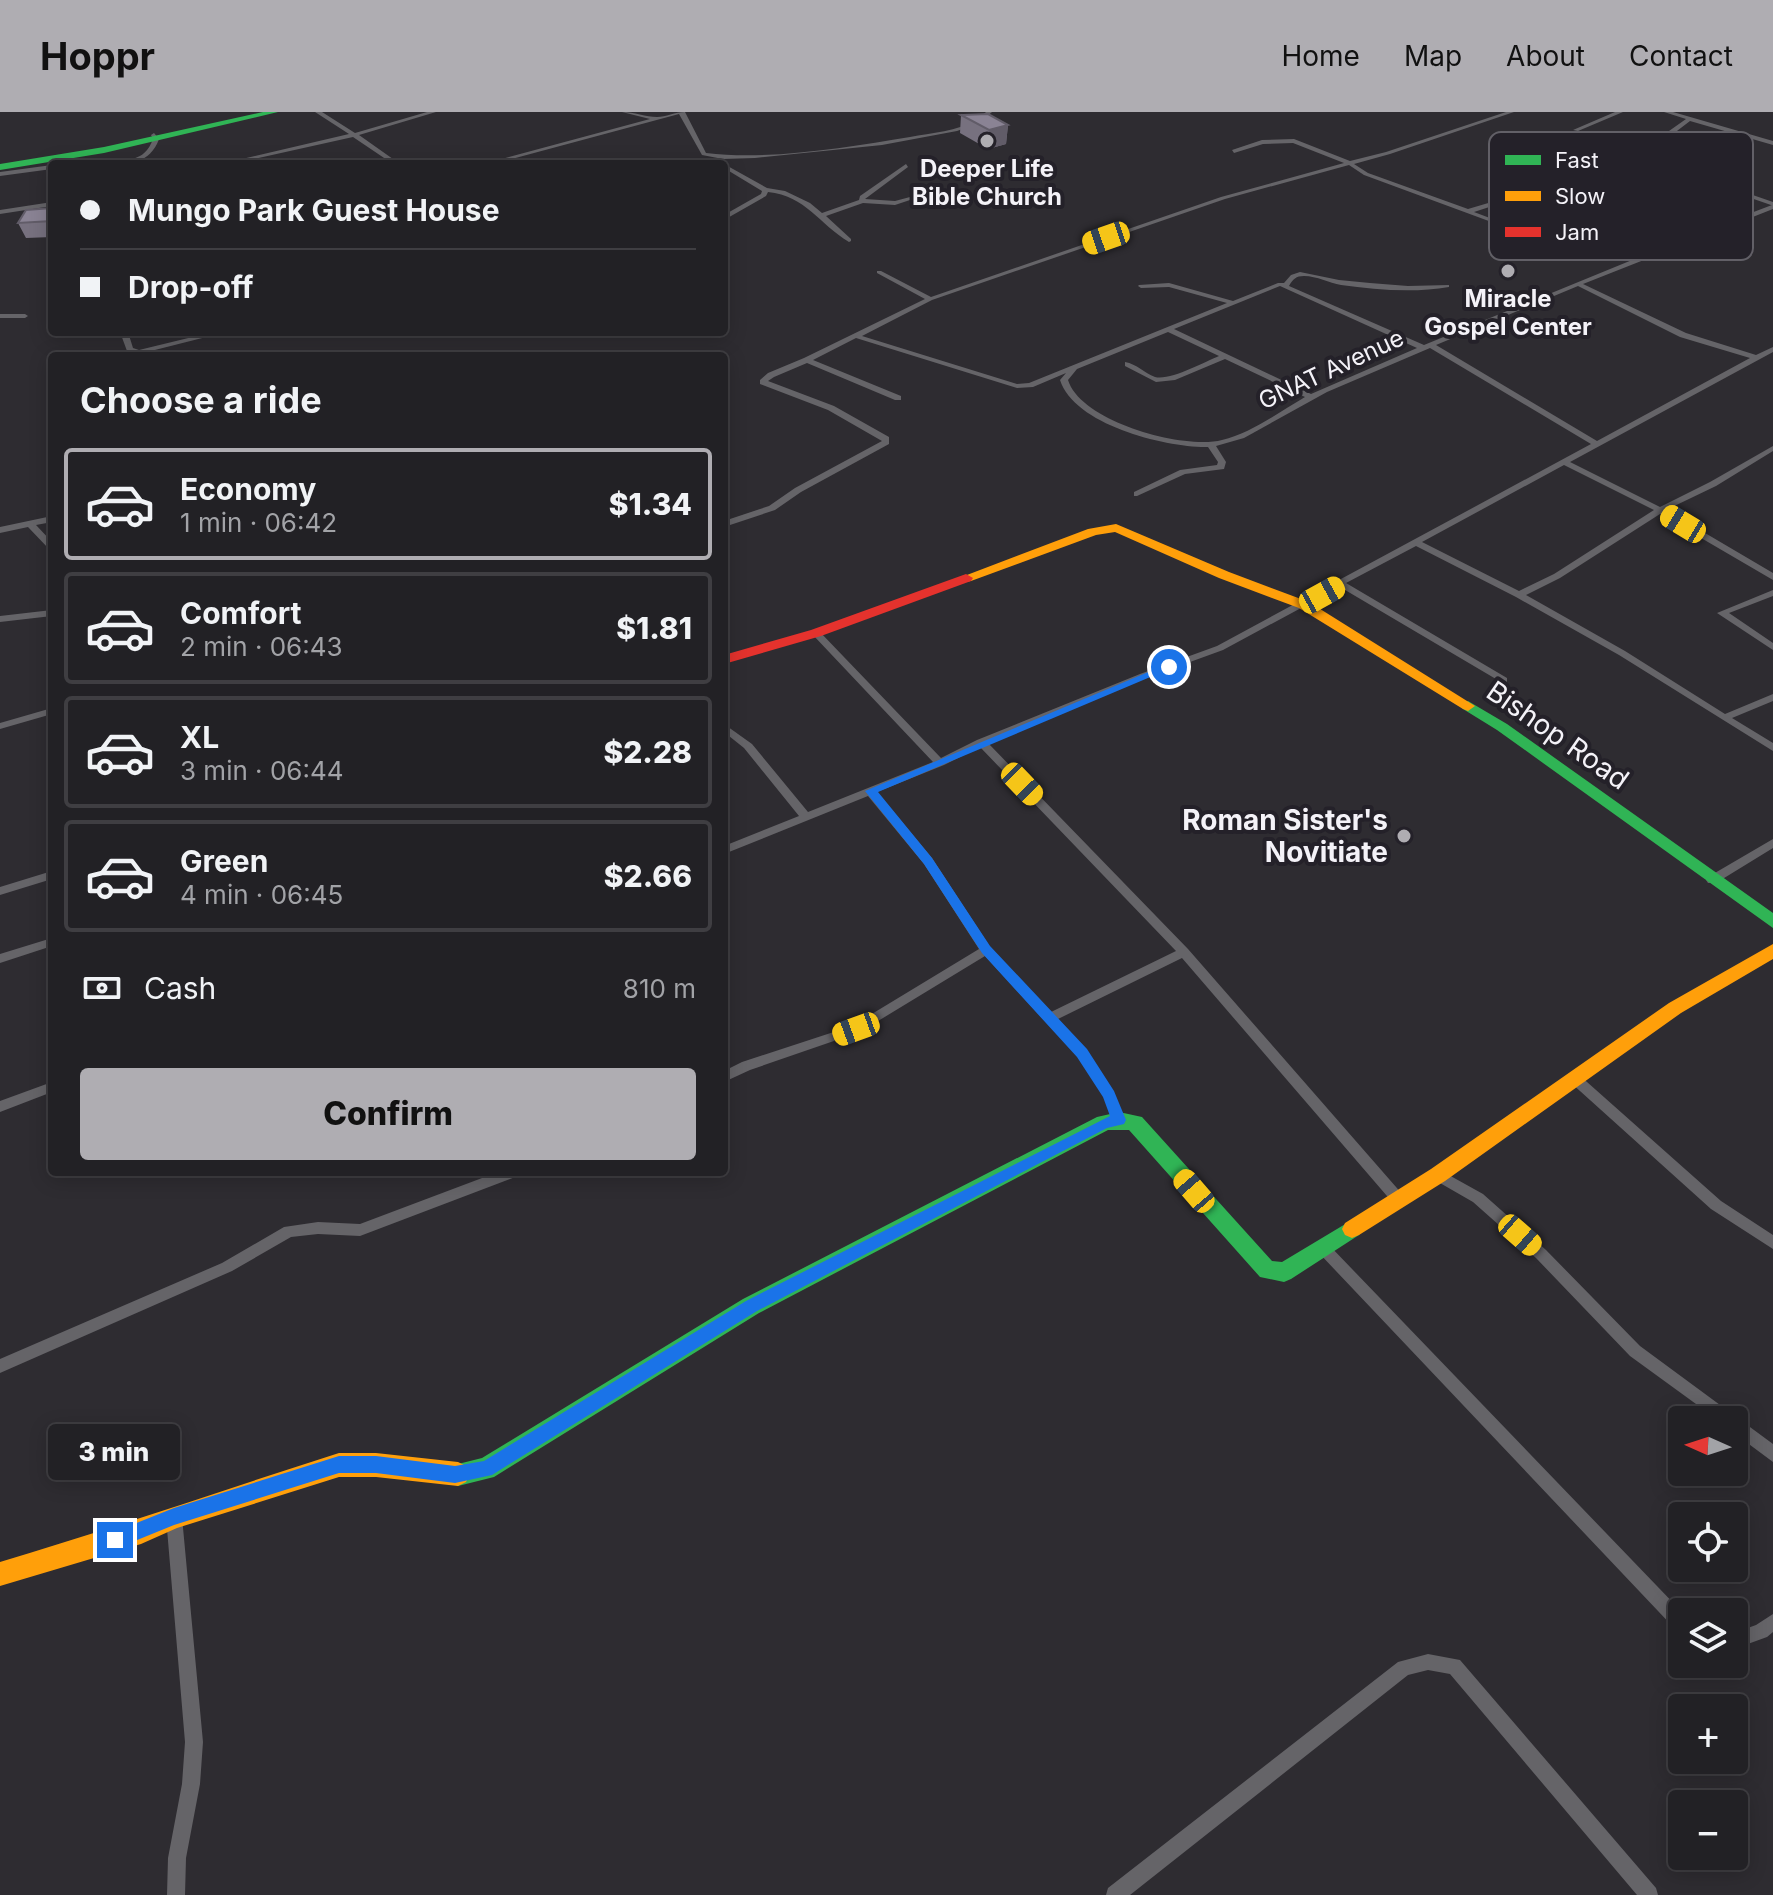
<!DOCTYPE html>
<html lang="en">
<head>
<meta charset="utf-8">
<style>
  :root { --surface:#222125; --page:#2e2e32; --text:#f1f3f6; --muted:#a2a3a7; --line:#3f3e42; --accent:#afadb2 }
  body { margin:0; font-family:Inter,sans-serif; background:var(--page); color:var(--text); height:100vh; display:flex; flex-direction:column; font-size:30px; white-space:nowrap }
  * { box-sizing:border-box; margin:0 }
  p { font-size:26px; color:var(--muted) }
  .icon { flex:none; width:44px; height:44px; fill:none; stroke:currentColor; stroke-width:2; stroke-linecap:round; stroke-linejoin:round }
  .map { position:relative; flex:1; overflow:hidden }
  .details { position:absolute; left:48px; top:240px; width:680px; height:824px; display:flex; flex-direction:column; background:var(--surface); border-radius:8px; box-shadow:0 4px 20px #0003,0 0 0 2px var(--line) }
  .details>* { flex:none }
  .guide { position:absolute; left:48px; top:48px; width:680px; height:176px; border-radius:8px; box-shadow:0 4px 20px #0003,0 0 0 2px var(--line); display:grid; align-content:center; height:176px; padding:0 32px; background:var(--surface) }
  .needle { width:52px; rotate:273deg }
  .buttons { position:absolute; left:1668px; top:1294px; display:grid; gap:16px }
  .buttons a { display:grid; place-items:center; width:80px; height:80px; border-radius:8px; background:var(--surface); box-shadow:0 4px 20px #0003,0 0 0 2px var(--line); font-size:40px }
  .end { position:absolute; width:36px; height:36px; margin:-18px; border:10px solid #1a73e8; background:#fff; box-shadow:0 0 0 4px #fff }
  .from { border-radius:50% }
  .bubble { position:absolute; height:56px; border-radius:8px; background:var(--surface); box-shadow:0 4px 20px #0003,0 0 0 2px var(--line); font-size:26px; font-weight:800; line-height:56px; text-align:center }
  .car { position:absolute; width:24px; height:48px; margin:-24px -12px; border-radius:10px; box-shadow:0 0 6px 2px #0007; background:linear-gradient(#f5c518 24%,#345 0 40%,#f5c518 0 76%,#345 0 86%,#f5c518 0) }
  .guide b { display:flex; align-items:center; gap:28px; height:76px; font-size:30px }
  .guide b+b { border-top:2px solid var(--line) }
  .guide i { width:20px; height:20px; background:var(--text) }
  ul { padding:0; list-style:none }
  li { display:flex; align-items:center; gap:24px; height:112px; margin:0 16px 12px; padding:0 16px; border:4px solid var(--line); border-radius:8px }
  li div { flex:1 }
  li b { display:block; font-size:30px }
  li em { font-style:normal; font-weight:800 }
  li.on { border-color:var(--accent) }
  li>.icon { width:72px; height:72px; stroke-width:1.5 }
  h2 { padding:0 32px; font-size:36px; line-height:96px }
  .pay { display:flex; align-items:center; gap:20px; height:88px; padding:0 32px; font-size:30px }
  .pay p { margin-inline-start:auto }
  .button { display:flex; gap:16px; margin-top:auto; padding:16px 32px }
  .button a { flex:1; height:92px; border-radius:8px; background:var(--accent); color:#111; font-size:32px; font-weight:800; line-height:92px; text-align:center }
  header { display:flex; align-items:center; gap:48px; box-sizing:border-box; height:112px; padding:0 40px; background:var(--accent); color:#111 }
  header strong { font-size:38px }
  nav { display:flex; gap:44px; margin-inline-start:auto; font-size:28px }
  .map>svg:first-child { display:block }
</style>
</head>
<body>
<header>
<strong>Hoppr</strong>
<nav><a>Home</a><a>Map</a><a>About</a><a>Contact</a></nav>
</header>
<div class="map">
<svg width="1773" height="1783" viewBox="0 0 1773 1783">
  <rect width="100%" height="100%" fill="#2e2c31"/>
  <g fill="none" stroke-linecap="round" stroke-linejoin="round">
    <path fill="#656468" fill-rule="evenodd" d="M315,0h7l33,21 72,-21h9l-77,23 41,29h-7l-40,-27 -121,27 -3,-2 120,-28z
      M622,0c12,0 24,5 35,5 9,0 18,-5 28,-5l21,41c63,8 142,-6 204,-16 21,-4 48,-6 66,-17 3,-1 7,-6 10,-8h6l-13,11 -22,8 -75,14 -127,13 -32,1 -21,-4 -23,-41 -186,50h-10l167,-45z
      M1506,0h8l-124,42 -36,10 14,9 100,36 44,-13 3,-5 109,-37v-2h5l40,-21 17,-12 -22,-7h9l100,29v4l-83,-24 -17,13 -39,20 139,48v7l-190,75 103,49 70,22 17,-8v5l-203,110 90,45 50,-25 63,-36v5l-57,35 -50,24 107,63v7l-113,-66 -100,64 -34,17 99,56 100,63 48,-20v7l-41,17 41,25v8l-154,-96 -103,-58 -100,-51 -70,37 161,95v4h-6l-161,-95 -117,63 -77,28 -158,65 200,206 215,246 2,4 -2,4 -5,2 -5,-2 -211,-245 -124,61c30,32 51,61 67,101l-1,4 -5,1 -5,-1 -10,-27 -26,-40 -93,-101 -125,76 -110,38 -26,12v-11l18,-9 110,-36 127,-77 -55,-85 -56,-68 -144,58v-8l75,-30 -55,-68 -20,-16v-8l28,20 56,68 125,-50 -120,-127v-4h6l122,127 36,-18 163,-66 77,-28 374,-202 -161,-96 -103,44 -83,46 -28,8 10,16 -2,7 -39,5 -48,22h-3v-4l46,-22 37,-5 1,-3 -10,-15c-41,1 -134,-22 -148,-67l6,-7 -33,14 -16,1 -161,-50 -43,22 88,36v4h-6l-88,-37 -33,14 -6,4 66,25 55,31v7l-88,48 -26,18 -51,17v-6l45,-15 26,-18 87,-47 -54,-31 -68,-26v-4l8,-7 36,-15 121,-59 -48,-26v-2h4l50,26 290,-100 123,-34 -51,-20 -30,1 -29,9 -2,-3 30,-10 32,-1 56,22 36,-9zM1629,44l142,49h1l-108,41 -71,-27 53,-22v-2h-4l-55,22 -64,-25zM1349,53l15,10 163,60 5,-1 -58,-22 43,-14 2,-3 140,54 -235,96 -135,-59c4,-7 7,-10 15,-10 13,0 25,7 37,9 35,5 74,8 108,2v-2l-41,1 -38,-3 -31,-3 -39,-8 -9,3 -7,8h-6l-45,18 -64,-18 -30,2 -1,1 3,2 28,-1 58,16 -198,80 -12,1 -155,-48 70,-36 293,-101zM1280,174l137,62 -106,46 -137,-65zM1578,174l102,51 70,21 -153,83 -161,-96zM1168,220l51,24c-15,6 -49,25 -64,21 -11,-4 -18,-13 -30,-15v4l31,16 19,-2 50,-21 80,38c-26,15 -53,36 -83,43 -38,10 -141,-18 -154,-60l9,-11zM1564,353l90,45 -100,64 -35,17 -97,-49zM980,635l196,204 -125,61 -61,-65 -58,-89 -55,-66 67,-27z
      M1615,0h8l-45,19 -5,-1z
      M154,21l5,6c-9,25 -30,25 -53,25 20,-6 38,0 47,-25l-2,-4z
      M724,52l43,24 18,3 25,12 12,10 37,-13 1,-4 46,-32 2,3 -43,32 30,2 15,-4 3,2 -18,6 -32,-2 -37,13 25,23v2l-2,1c-30,-18 -43,-46 -81,-50l-2,4 -42,24v-5l37,-21 1,-3 -38,-23z
      M52,53v4l-52,7v-4z
      M52,90v4l-52,8v-4z
      M0,202h25l3,2 -3,2h-25z
      M120,220h8l5,16 6,2 74,-18h13l-87,22 -12,-3z
      M52,404v6l-16,3 16,17v8l-3,-1 -21,-22 -28,6v-6z
      M1773,478v6l-44,17 44,30v7l-56,-37z
      M52,498v6l-52,6v-6z
      M52,596v6l-52,15v-6z
      M1773,727v9l-57,35h-8l-2,-3 2,-3z
      M52,759v8l-52,16v-8z
      M52,826v8l-52,17v-9z
      M1574,961l4,1 143,127 52,34v14l-62,-40 -141,-127 -2,-4 2,-4z
      M52,970v10l-52,20v-11z
      M1438,1057l45,25 63,56 94,96 133,98v18l-39,-29v-13h-16l-88,-64 -94,-98 -63,-56 -40,-23 -2,-4 2,-4z
      M498,1060h22l-2,4 -158,60 -42,-2 -27,3 -59,34 -232,102v-14l222,-96 62,-36 34,-5 42,2z
      M1323,1130l5,2 354,368v20l-6,-2 -358,-378 -2,-4 2,-4z
      M174,1397l6,2 2,6 21,225 -3,42 -14,74 -1,37h-18l1,-37 14,-74 3,-42 -19,-225 2,-6z
      M1773,1502v18l-6,5 -33,12v-16l22,-8z
      M1428,1542l32,6 196,228 2,7h-21l-187,-221 -22,-4 -20,5 -278,220h-24l2,-7 290,-226z"/>
    <path fill="#30b455" fill-rule="evenodd" d="M263,0h15l-174,41 -104,17v-6l104,-17z
      M1468,589l39,23 266,189v15l-276,-198 -34,-21 -2,-3z
      M1119,1000l23,5 130,144 10,1 70,-42 7,3 3,6 -3,6 -68,44 -7,3 -24,-5 -131,-147h-21l-349,183 -265,164 -36,9 -8,-4 -4,-8 4,-8 32,-8 261,-159 354,-182z"/>
    <path fill="#ff9f0a" fill-rule="evenodd" d="M1116,412l113,48 80,30 166,104 -7,5 -5,-2 -164,-101 -80,-30 -104,-46 -19,3 -125,46 -5,1 -7,-4 129,-49z
      M1773,832v15l-92,54 -236,168 -86,54 -7,3 -7,-3 -3,-6 3,-6 86,-54 238,-166z
      M339,1341h37l82,9 8,4 4,8 -4,8 -8,4 -82,-9h-37l-162,51 -36,16 -141,42v-24c114,-34 226,-73 339,-109z"/>
    <path fill="#e5322d" fill-rule="evenodd" d="M966,462l7,4 -2,3 -150,55 -97,28v-9l87,-25z"/>
  </g>
  <path fill="#77717f" d="M961,3l47,10 -2,19 -18,5 -28,-16z
    M52,96v29l-26,1 -8,-15z"/>
  <path fill="#615c68" d="M1008,13l-2,19 -18,5 1,-19z"/>
  <path fill="#8a8394" stroke="#615c68" stroke-width="2" d="M988,2l20,11 -19,5 -28,-15z
    M52,96v13l-34,2 8,-13z"/>
  <path fill="#1a73e8" d="M1165,553l9,2 -296,125 54,66 58,88 97,103 27,42 12,29 -2,4 -17,4 -350,183 -265,164 -37,8 -79,-10h-37l-165,52 -59,24 -6,-3 -3,-6 3,-6 65,-26 165,-52h37l79,10 29,-5 262,-160 364,-185 -7,-19 -26,-40 -95,-104 -58,-89 -59,-73z"/>
  <g fill="#afadb2" stroke="#242129" stroke-width="3">
    <circle cx="987" cy="29" r="8"/>
    <circle cx="1508" cy="159" r="8"/>
    <circle cx="1404" cy="724" r="8"/>
  </g>
  <g text-anchor="middle" dominant-baseline="central" stroke-width="8" stroke-linejoin="round" paint-order="stroke">
    <g font-size="24" font-weight="bold" fill="#f4f2f8" stroke="#242129">
      <text x="987" y="56">Deeper Life<tspan x="987" dy="28">Bible Church</tspan></text>
      <text x="1508" y="186">Miracle<tspan x="1508" dy="28">Gospel Center</tspan></text>
    </g>
    <g font-size="24" fill="#f4f2f8" stroke="#242129">
      <text transform="translate(1331 257) rotate(-25)">GNAT Avenue</text>
    </g>
    <g font-size="28" fill="#f4f2f8" stroke="#242129">
      <text transform="translate(1558 623) rotate(35)">Bishop Road</text>
    </g>
    <g font-size="28" font-weight="bold" fill="#f4f2f8" stroke="#242129" text-anchor="end">
      <text x="1388" y="708">Roman Sister's<tspan x="1388" dy="32">Novitiate</tspan></text>
    </g>
  </g>
  <rect x="1489" y="20" width="264" height="128" rx="12" fill="#242129" stroke="#626067" stroke-width="2"/>
  <rect x="1505" y="43" width="36" height="10" fill="#30b455"/>
  <rect x="1505" y="79" width="36" height="10" fill="#ff9f0a"/>
  <rect x="1505" y="115" width="36" height="10" fill="#e5322d"/>
  <g font-size="22" fill="#f4f2f8">
    <text x="1555" y="56">Fast</text>
    <text x="1555" y="92">Slow</text>
    <text x="1555" y="128">Jam</text>
  </g>
</svg>
<div class="buttons">
<a><svg class="needle" viewBox="-14 -14 28 28"><path d="M0-13l5 13h-10z" fill="#e53935"/><path d="M0 13l5-13h-10z" fill="#a2a3a7"/></svg></a>
<a><svg class="icon" aria-label="locate" viewBox="0 0 24 24"><circle cx="12" cy="12" r="6"/><path d="M12 2v4M12 18v4M2 12h4M18 12h4"/></svg></a>
<a><svg class="icon" aria-label="layers" viewBox="0 0 24 24"><path d="M12 4l9 5-9 5-9-5zM3 14l9 5 9-5"/></svg></a>
<a>+</a>
<a>−</a>
</div>
<i class="end from" style="left:1169px;top:555px"></i>
<i class="end" style="left:115px;top:1428px"></i>
<div class="bubble" style="left:48px;top:1312px;width:132px">3 min</div>
<i class="car" style="left:1106px;top:126px;rotate:251deg"></i>
<i class="car" style="left:1683px;top:412px;rotate:301deg"></i>
<i class="car" style="left:1322px;top:483px;rotate:61deg"></i>
<i class="car" style="left:1022px;top:672px;rotate:136deg"></i>
<i class="car" style="left:856px;top:917px;rotate:250deg"></i>
<i class="car" style="left:1194px;top:1079px;rotate:319deg"></i>
<i class="car" style="left:1520px;top:1123px;rotate:131deg"></i>
<div class="guide">
<b><i class="from"></i>Mungo Park Guest House</b>
<b><i></i>Drop-off</b>
</div>
<section class="details">
<h2>Choose a ride</h2>
<ul>
<li class="on"><svg class="icon" aria-label="car" viewBox="0 0 24 24"><path d="M5 17H2v-5l4-1 3-4h7l3 4 3 1v5h-3M9 17h6M6 11h13"/><circle cx="7" cy="17" r="2"/><circle cx="17" cy="17" r="2"/></svg><div><b>Economy</b><p>1 min · 06:42</p></div><em>$1.34</em></li>
<li><svg class="icon" aria-label="car" viewBox="0 0 24 24"><path d="M5 17H2v-5l4-1 3-4h7l3 4 3 1v5h-3M9 17h6M6 11h13"/><circle cx="7" cy="17" r="2"/><circle cx="17" cy="17" r="2"/></svg><div><b>Comfort</b><p>2 min · 06:43</p></div><em>$1.81</em></li>
<li><svg class="icon" aria-label="car" viewBox="0 0 24 24"><path d="M5 17H2v-5l4-1 3-4h7l3 4 3 1v5h-3M9 17h6M6 11h13"/><circle cx="7" cy="17" r="2"/><circle cx="17" cy="17" r="2"/></svg><div><b>XL</b><p>3 min · 06:44</p></div><em>$2.28</em></li>
<li><svg class="icon" aria-label="car" viewBox="0 0 24 24"><path d="M5 17H2v-5l4-1 3-4h7l3 4 3 1v5h-3M9 17h6M6 11h13"/><circle cx="7" cy="17" r="2"/><circle cx="17" cy="17" r="2"/></svg><div><b>Green</b><p>4 min · 06:45</p></div><em>$2.66</em></li>
</ul>
<div class="pay"><svg class="icon" aria-label="cash" viewBox="0 0 24 24"><path d="M3 7h18v10H3z"/><circle cx="12" cy="12" r="2"/></svg>Cash<p>810 m</p></div>
<div class="button"><a>Confirm</a></div>
</section>
</div>
</body>
</html>
